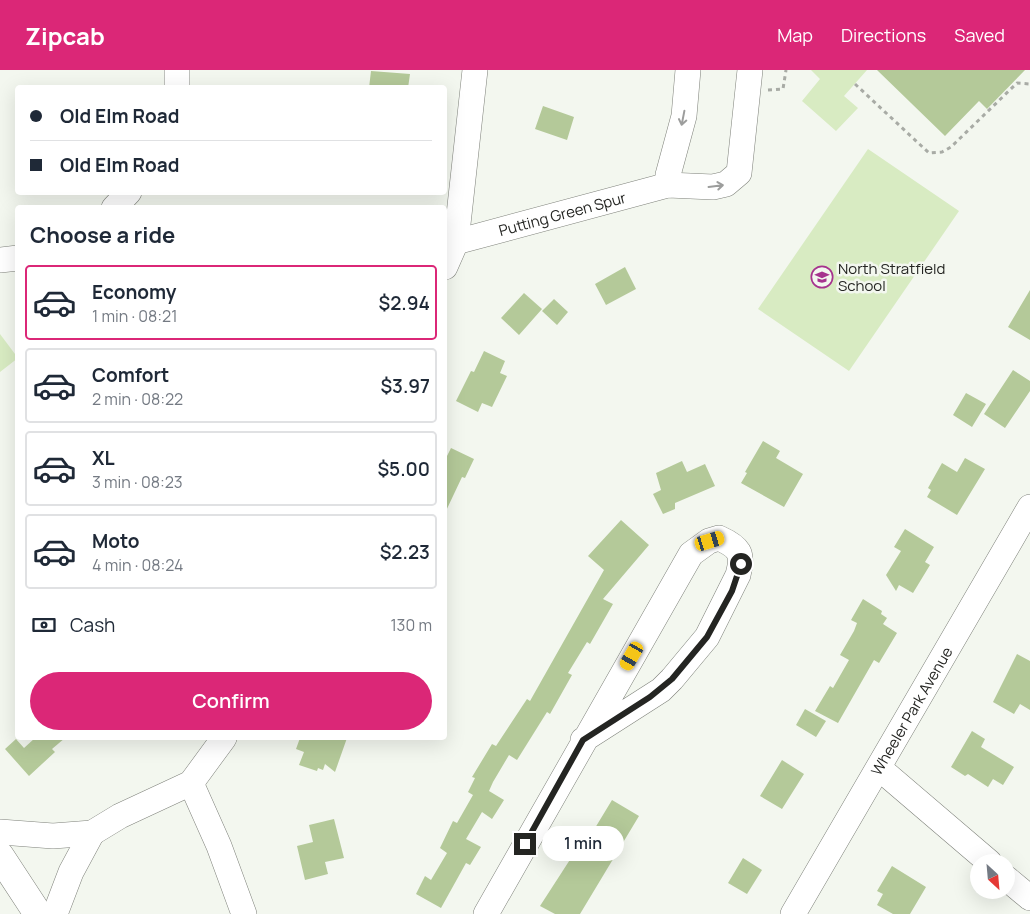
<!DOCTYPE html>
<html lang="en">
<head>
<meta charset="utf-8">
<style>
  :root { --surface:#fff; --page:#f6f6f7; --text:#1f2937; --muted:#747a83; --line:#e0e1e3; --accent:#db2777 }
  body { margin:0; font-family:Manrope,sans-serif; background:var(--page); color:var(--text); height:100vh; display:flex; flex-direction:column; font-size:19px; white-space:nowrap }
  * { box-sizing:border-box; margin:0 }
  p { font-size:16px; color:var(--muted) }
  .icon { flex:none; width:28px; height:28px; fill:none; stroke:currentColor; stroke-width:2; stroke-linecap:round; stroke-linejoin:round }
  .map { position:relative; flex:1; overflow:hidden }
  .sheet { position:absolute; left:15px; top:135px; width:432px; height:535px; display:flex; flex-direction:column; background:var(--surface); border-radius:5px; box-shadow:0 5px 20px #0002 }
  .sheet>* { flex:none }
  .hud { position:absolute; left:15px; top:15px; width:432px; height:110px; border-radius:5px; box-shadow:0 5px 20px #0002; display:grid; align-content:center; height:110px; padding:0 15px; background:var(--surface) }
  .needle { width:32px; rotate:154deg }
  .fabs { position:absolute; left:970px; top:784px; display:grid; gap:10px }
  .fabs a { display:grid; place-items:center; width:45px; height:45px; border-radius:50%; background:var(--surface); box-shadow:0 5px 20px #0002; font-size:25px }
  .end { position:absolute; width:22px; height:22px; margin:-11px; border:6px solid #242522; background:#fff; box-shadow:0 0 0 2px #fff }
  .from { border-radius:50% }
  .bubble { position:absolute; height:35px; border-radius:18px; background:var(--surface); box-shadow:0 5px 20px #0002; font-size:16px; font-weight:600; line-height:35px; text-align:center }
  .car { position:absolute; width:15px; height:30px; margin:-15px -8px; border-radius:6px; box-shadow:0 0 4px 1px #0007; background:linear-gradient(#f5c518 24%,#345 0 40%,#f5c518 0 76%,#345 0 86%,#f5c518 0) }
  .hud b { display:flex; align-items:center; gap:18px; height:48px; font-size:19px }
  .hud b+b { border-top:1px solid var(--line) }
  .hud i { width:12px; height:12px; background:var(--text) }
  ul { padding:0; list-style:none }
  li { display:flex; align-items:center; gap:15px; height:75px; margin:0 10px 8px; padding:0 5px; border:2px solid var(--line); border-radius:5px }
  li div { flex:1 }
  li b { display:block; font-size:19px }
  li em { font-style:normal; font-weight:600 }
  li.current { border-color:var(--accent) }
  li>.icon { width:45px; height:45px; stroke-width:1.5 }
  h2 { padding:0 15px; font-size:22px; line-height:60px }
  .pay { display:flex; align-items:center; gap:12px; height:55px; padding:0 15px; font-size:19px }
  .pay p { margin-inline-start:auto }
  .button { display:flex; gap:10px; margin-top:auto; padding:10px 15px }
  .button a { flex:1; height:58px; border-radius:30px; background:var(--accent); color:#fff; font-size:20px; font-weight:600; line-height:58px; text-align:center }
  header { display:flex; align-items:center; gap:30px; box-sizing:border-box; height:70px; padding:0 25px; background:var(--accent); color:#fff }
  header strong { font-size:24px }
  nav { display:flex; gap:28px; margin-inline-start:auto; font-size:18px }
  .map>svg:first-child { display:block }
</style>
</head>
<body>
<header>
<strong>Zipcab</strong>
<nav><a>Map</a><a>Directions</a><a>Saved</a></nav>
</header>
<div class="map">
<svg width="1030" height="844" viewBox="0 0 1030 844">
  <rect width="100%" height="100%" fill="#f3f7ef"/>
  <path fill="#d8ebc2" d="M811,0h56l-23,26 14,12 -22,23 -34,-30 18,-22z
    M868,79l91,62 -110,160 -91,-62z
    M0,264l18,24 -18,14z"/>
  <path fill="#b4c999" d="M877,0h148l-38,39 -8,-8 -34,35z
    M371,1l39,3 -2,14h-39z
    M543,36l31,11 -7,23 -32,-11z
    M625,197l11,22 -30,16 -11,-21z
    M1030,220v50l-22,-13z
    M524,223l18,16 -23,26 -18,-17z
    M554,229l14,13 -11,13 -15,-14z
    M484,281l21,10 -5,12 7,3 -15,31 -10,-4 -4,9 -22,-11 15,-30 3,1z
    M1013,300l17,11v10l-25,37 -21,-14z
    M966,323l20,11 -14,23 -19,-12z
    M763,371l17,10 -4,7 27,16 -19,33 -43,-24 6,-10 -2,-1z
    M451,378l23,11 -9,19 -3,-1 -17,36v-53z
    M965,388l20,11 -28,46 -30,-18 4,-7 -3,-2 14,-25 15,9z
    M682,391l5,11 18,-8 10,22 -40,17v6l-12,5 -10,-20 8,-4 -5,-17z
    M621,450l28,25 -46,54 10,5 -23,40 -3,-2 -19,31 4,2 -22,39 -3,-2 -30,48 -8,-5 -16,27 -4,9 15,9 -12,19 -10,-7 -16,27 15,8 -11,18 -4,-2 -25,45 -25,-14 9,-18 6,4 16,-27 -7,-5 13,-27 4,2 16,-28 -5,-3 7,-14 -3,-1 20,-33 4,2 31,-47 3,2 74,-131 -16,-14z
    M905,459l29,18 -9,15 5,3 -17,28 -14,-8 -3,6 -10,-16 15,-24 -7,-4z
    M863,529l19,12 -1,3 6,4 -4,6 14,9 -18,30 -5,-3 -36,63 -23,-12 15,-25 3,2 16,-28 -9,-5 14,-24 3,-8 -6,-3z
    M1017,584l13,7v49l-10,-6 -6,10 -21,-12z
    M805,639l21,12 -10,16 -20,-12z
    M972,661l13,8 -4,8 33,20 -11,18 -10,-6 -5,8 -20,-13 -3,2 -14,-9z
    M35,668h30l-13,11 3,3 -26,24 -24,-27 11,-10 8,9z
    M300,668h47l-12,34 -10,-8 -2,6 -5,-2 -1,3 -18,-6 5,-13 -8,-3z
    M782,690l22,14 -22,35 -22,-13z
    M612,730l27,16 -59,98h-25l-15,-8 33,-51 2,1 14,-24 3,1z
    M334,749l10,39 -19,4 3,12 -23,6 -8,-34 16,-4 -4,-17z
    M743,788l19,12 -15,24 -19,-11z
    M892,796l34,21 -16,27h-17l-16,-9 6,-11 -6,-3z"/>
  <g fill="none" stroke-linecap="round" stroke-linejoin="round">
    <g stroke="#7f827b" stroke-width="26">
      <g id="minor">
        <path d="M177,0v18"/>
        <path d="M668,115v-10l16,-59 4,-46"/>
        <path d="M114,138l15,-16"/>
        <path id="s1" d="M456,172l212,-57 45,2 13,-3 13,-11 11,-103"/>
        <path d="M0,190l18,-2"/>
        <path d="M445,197l11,-25 19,-172"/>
        <path d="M879,698l110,94"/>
        <path d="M191,713l28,63 25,68"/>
        <path d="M0,762l53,4 39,-3 28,-17 71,-33 33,-45"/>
        <path d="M1006,808l24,20"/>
        <path d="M55,844l16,-42 21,-39"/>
        <path d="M486,844l205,-360 18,-13 10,-3c20,9 25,15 19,37l-31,62 -35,42 -11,11 -78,50"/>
        <path id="s2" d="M793,844l237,-407"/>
      </g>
    </g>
    <g stroke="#7f827b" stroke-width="29">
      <path id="major" d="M0,786l38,58"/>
    </g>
    <path stroke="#a8aba5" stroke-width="3" stroke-dasharray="4 4" stroke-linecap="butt" d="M855,14l74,69 13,-1 9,-5 66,-64 13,1
      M768,20l15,-1 3,-19"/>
    <use href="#minor" stroke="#fff" stroke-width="25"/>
    <use href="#major" stroke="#fff" stroke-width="28"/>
  </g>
  <defs><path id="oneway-shaft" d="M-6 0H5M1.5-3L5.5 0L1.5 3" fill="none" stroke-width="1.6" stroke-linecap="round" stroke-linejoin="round" transform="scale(1.25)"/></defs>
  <g stroke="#9c9d9c">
    <use href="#oneway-shaft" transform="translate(683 48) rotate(101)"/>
    <use href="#oneway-shaft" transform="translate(716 116) rotate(-7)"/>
  </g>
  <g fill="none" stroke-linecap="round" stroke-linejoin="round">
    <path stroke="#242522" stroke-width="6" d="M525,774l58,-104 67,-43 22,-18 35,-42 25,-46 9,-27"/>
  </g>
  <defs>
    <g id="school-ring" transform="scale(1.125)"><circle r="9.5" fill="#f3f7ef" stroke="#a6338e" stroke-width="1.5"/><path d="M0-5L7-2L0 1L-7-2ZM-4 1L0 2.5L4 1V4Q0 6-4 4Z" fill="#a6338e"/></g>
  </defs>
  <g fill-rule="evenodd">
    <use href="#school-ring" x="822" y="207"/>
  </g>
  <g text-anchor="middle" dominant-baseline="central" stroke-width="5" stroke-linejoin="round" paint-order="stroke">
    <g font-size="15" fill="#242522" stroke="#f3f7ef">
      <text stroke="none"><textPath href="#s1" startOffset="110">Putting Green Spur</textPath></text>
      <text stroke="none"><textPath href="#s2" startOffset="235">Wheeler Park Avenue</textPath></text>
    </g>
    <g font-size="15" fill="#242522" stroke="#f3f7ef" text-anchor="start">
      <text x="838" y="198">North Stratfield<tspan x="838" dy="17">School</tspan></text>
    </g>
  </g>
</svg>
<div class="fabs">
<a><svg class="needle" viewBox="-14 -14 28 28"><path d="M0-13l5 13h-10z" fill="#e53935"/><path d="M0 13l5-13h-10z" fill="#747a83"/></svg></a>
</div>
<i class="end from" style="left:741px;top:494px"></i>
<i class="end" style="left:525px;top:774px"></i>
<div class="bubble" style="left:542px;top:756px;width:82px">1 min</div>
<i class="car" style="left:710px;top:471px;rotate:73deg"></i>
<i class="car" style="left:632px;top:586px;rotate:210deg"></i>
<div class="hud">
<b><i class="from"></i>Old Elm Road</b>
<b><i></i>Old Elm Road</b>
</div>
<section class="sheet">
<h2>Choose a ride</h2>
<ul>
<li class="current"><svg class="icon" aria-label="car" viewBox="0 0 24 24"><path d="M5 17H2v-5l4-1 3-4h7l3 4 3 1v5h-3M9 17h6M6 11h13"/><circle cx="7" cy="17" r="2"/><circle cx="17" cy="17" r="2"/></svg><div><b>Economy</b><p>1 min · 08:21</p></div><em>$2.94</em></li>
<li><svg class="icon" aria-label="car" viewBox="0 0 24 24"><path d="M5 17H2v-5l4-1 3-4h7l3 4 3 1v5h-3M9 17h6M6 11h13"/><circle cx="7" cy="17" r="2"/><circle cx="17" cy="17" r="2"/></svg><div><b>Comfort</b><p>2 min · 08:22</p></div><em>$3.97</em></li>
<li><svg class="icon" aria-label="car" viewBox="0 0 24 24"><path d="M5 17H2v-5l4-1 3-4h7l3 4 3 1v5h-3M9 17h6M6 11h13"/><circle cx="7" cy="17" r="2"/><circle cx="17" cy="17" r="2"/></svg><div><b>XL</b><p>3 min · 08:23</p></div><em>$5.00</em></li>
<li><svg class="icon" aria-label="car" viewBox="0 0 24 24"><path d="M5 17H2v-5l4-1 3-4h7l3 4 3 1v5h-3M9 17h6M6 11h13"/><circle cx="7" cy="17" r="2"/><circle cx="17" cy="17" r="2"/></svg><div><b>Moto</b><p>4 min · 08:24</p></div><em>$2.23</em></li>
</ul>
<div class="pay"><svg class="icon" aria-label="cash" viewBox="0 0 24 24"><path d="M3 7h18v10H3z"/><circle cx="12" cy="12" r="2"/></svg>Cash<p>130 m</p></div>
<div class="button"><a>Confirm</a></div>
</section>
</div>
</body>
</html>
